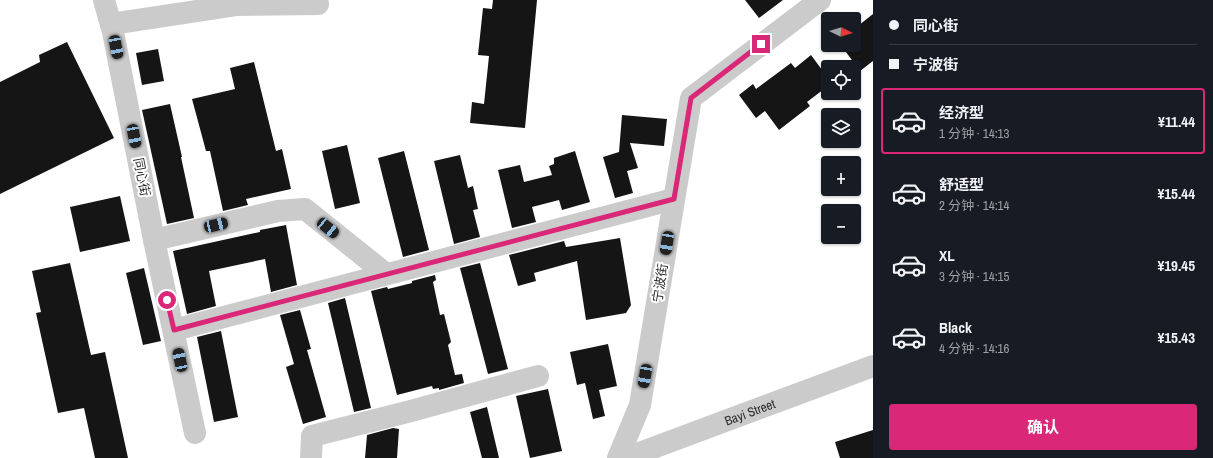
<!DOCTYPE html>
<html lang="zh">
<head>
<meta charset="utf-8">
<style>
  :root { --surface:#171b24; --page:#20242c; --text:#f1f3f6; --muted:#9ea1a6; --line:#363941; --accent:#db2777 }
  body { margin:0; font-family:"Archivo Narrow","Noto Sans SC",sans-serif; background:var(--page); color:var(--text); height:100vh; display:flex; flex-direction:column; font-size:15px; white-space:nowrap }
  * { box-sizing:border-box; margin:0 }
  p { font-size:13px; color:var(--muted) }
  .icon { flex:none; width:22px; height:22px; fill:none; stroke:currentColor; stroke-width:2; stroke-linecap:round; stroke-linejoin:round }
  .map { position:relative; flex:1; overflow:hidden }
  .details { display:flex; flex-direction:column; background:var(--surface); width:340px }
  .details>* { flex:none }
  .top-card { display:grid; align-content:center; height:88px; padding:0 16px; background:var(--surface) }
  .needle { width:26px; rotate:95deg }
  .tools { position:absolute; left:821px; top:12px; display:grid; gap:8px }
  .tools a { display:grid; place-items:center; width:40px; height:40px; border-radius:4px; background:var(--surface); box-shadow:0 1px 3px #0004; font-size:20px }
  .end { position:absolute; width:18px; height:18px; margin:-9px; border:5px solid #db2777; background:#fff; box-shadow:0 0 0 2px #fff }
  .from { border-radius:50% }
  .car { position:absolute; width:12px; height:24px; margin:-12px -6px; border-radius:5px; box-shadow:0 0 3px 1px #0007; background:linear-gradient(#222 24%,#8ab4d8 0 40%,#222 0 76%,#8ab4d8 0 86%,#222 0) }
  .top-card b { display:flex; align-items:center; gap:14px; height:38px; font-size:15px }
  .top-card b+b { border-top:1px solid var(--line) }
  .top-card i { width:10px; height:10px; background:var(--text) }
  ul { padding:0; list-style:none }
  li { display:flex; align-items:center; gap:12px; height:66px; margin:0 8px 6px; padding:0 8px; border:2px solid transparent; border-radius:4px }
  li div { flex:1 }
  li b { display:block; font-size:15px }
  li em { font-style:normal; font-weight:700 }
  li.selected { border-color:var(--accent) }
  li>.icon { width:36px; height:36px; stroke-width:1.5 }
  .button { display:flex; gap:8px; margin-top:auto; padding:8px 16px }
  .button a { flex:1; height:46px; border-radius:4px; background:var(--accent); color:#fff; font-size:16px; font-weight:700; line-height:46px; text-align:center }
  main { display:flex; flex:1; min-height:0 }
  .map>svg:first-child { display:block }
</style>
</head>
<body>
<main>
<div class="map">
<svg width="873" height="458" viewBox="0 0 873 458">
  <rect width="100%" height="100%" fill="#fff"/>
  <path fill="#151515" d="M493,0h44l-12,128 -55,-5 2,-21 12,2 5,-48 -11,-1 5,-47 9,1z
    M745,0h38l-24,18z
    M873,14v47l-13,10 -17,-23 4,-3h7v-16z
    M67,42l47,96 -114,56v-112l40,-20 -1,-7z
    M158,49l6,32 -22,4 -6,-32z
    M811,55l17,23v8l-21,16 3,4 -31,24 -14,-19 -9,7 -17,-23 14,-11 3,5 35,-26 4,5z
    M254,62l22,89 6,-2 9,40 -45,10 2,6 -25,6 -13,-60h-4l-14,-52 43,-10 -5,-21z
    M170,104l12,53h-1l13,61 -27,6 -25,-114z
    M622,115l45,4 -3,27 -34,-3 8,25 -11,3 6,22 -18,5 -12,-41 16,-5z
    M347,145l13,58 -25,6 -13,-58z
    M404,151l25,99 -26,7 -25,-99z
    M575,151l15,51 -28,8 -3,-10 -27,7 4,15 -24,6 -14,-58 22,-5 4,17 28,-7 -3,-9 5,-2v-6z
    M460,155l8,33 5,-2 5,23 -5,1 7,27 -26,7 -20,-83z
    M120,196l10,45 -50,11 -10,-45z
    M286,225l11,60 -26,7 -6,-33 -56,12 7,35 -29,8 -14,-63 87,-19v-2z
    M620,238l11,67 -5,8 -40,7 -9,-59 -43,12 2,8 -18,5 -9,-31 55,-14 2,6z
    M70,263l21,92 14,-3 23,106h-33l-11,-50 -26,5 -22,-100 5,-1 -9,-41z
    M480,263l28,106 -20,5 -28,-106z
    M144,268l17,73 -18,4 -17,-72z
    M435,275l1,5 -3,2 7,33 4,-1 7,28 -3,3 7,30 7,-1 2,9 -25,7v-2l-6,1 -1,-3 -35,9 -26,-104 16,-4 1,2 24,-6v-2z
    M345,298l26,110 -17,4 -26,-109z
    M300,310l11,39 -4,1 19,67 -23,7 -17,-57 8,-3 -14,-49z
    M221,331l17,86 -24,5 -17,-85z
    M608,344l9,42 -18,4 6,26 -12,3 -8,-36 -8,2 -7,-33z
    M548,389l14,62 -32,7 -14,-62z
    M487,407l12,51h-17l-12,-46z
    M393,428l6,1 -2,29h-32l2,-23z
    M873,430v28h-33l-5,-16z"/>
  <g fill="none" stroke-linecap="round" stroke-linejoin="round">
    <g stroke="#cbcbcb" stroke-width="22">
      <path d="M104,0l9,32 41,208 41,193"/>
      <path d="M111,24l125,-19 82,-1"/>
      <path d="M154,240l124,-29 27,-2 81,65"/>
      <path d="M174,330l500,-131"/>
      <path d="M311,458l1,-22 99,-25 127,-35"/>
      <path d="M618,458l22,-53 51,-307 129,-98"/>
      <path id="s1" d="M626,458l247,-92"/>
    </g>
  </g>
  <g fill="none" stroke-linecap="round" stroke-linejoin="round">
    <path stroke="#db2777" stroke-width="5" d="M167,300l7,30 500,-131 17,-101 70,-54"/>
  </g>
  <g text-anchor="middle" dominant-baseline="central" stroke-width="4" stroke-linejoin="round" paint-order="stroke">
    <g font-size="13" fill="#2e2e2e" stroke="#fff">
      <text transform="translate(142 177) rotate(79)">同心街</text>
      <text transform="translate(660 283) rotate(-81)">宁波街</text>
      <text stroke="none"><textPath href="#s1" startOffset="132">Bayi Street</textPath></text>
    </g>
  </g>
</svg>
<div class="tools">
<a><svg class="needle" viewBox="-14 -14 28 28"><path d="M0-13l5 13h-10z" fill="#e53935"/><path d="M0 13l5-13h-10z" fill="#9ea1a6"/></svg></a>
<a><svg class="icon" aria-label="locate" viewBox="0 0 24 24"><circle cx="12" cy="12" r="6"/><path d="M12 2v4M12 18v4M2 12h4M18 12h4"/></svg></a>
<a><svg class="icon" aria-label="layers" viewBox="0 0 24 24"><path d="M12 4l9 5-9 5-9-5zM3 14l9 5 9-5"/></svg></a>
<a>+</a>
<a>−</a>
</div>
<i class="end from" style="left:167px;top:300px"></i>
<i class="end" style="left:761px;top:44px"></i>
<i class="car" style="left:116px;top:47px;rotate:169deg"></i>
<i class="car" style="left:134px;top:136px;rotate:169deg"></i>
<i class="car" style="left:216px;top:225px;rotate:77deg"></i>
<i class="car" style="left:328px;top:228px;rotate:129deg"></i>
<i class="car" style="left:667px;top:243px;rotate:189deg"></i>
<i class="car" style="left:180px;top:360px;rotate:348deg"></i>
<i class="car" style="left:645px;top:376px;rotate:190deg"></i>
</div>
<section class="details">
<div class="top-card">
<b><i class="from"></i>同心街</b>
<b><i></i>宁波街</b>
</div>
<ul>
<li class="selected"><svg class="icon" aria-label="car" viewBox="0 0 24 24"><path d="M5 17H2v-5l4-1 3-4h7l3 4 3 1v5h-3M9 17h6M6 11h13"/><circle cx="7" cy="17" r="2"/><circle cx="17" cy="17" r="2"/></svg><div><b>经济型</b><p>1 分钟 · 14:13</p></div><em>¥11.44</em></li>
<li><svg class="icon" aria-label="car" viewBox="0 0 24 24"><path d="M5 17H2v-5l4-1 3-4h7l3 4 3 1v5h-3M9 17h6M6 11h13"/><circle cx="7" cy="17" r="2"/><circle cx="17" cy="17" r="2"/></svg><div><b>舒适型</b><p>2 分钟 · 14:14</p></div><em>¥15.44</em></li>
<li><svg class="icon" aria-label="car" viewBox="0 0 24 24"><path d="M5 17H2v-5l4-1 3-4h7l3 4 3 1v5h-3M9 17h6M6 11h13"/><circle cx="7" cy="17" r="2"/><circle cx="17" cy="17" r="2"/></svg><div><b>XL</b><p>3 分钟 · 14:15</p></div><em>¥19.45</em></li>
<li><svg class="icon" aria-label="car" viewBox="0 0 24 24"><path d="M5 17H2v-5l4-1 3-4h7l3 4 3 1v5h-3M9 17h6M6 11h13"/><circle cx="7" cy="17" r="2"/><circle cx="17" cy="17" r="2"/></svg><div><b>Black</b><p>4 分钟 · 14:16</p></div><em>¥15.43</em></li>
</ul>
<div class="button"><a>确认</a></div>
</section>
</main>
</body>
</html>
